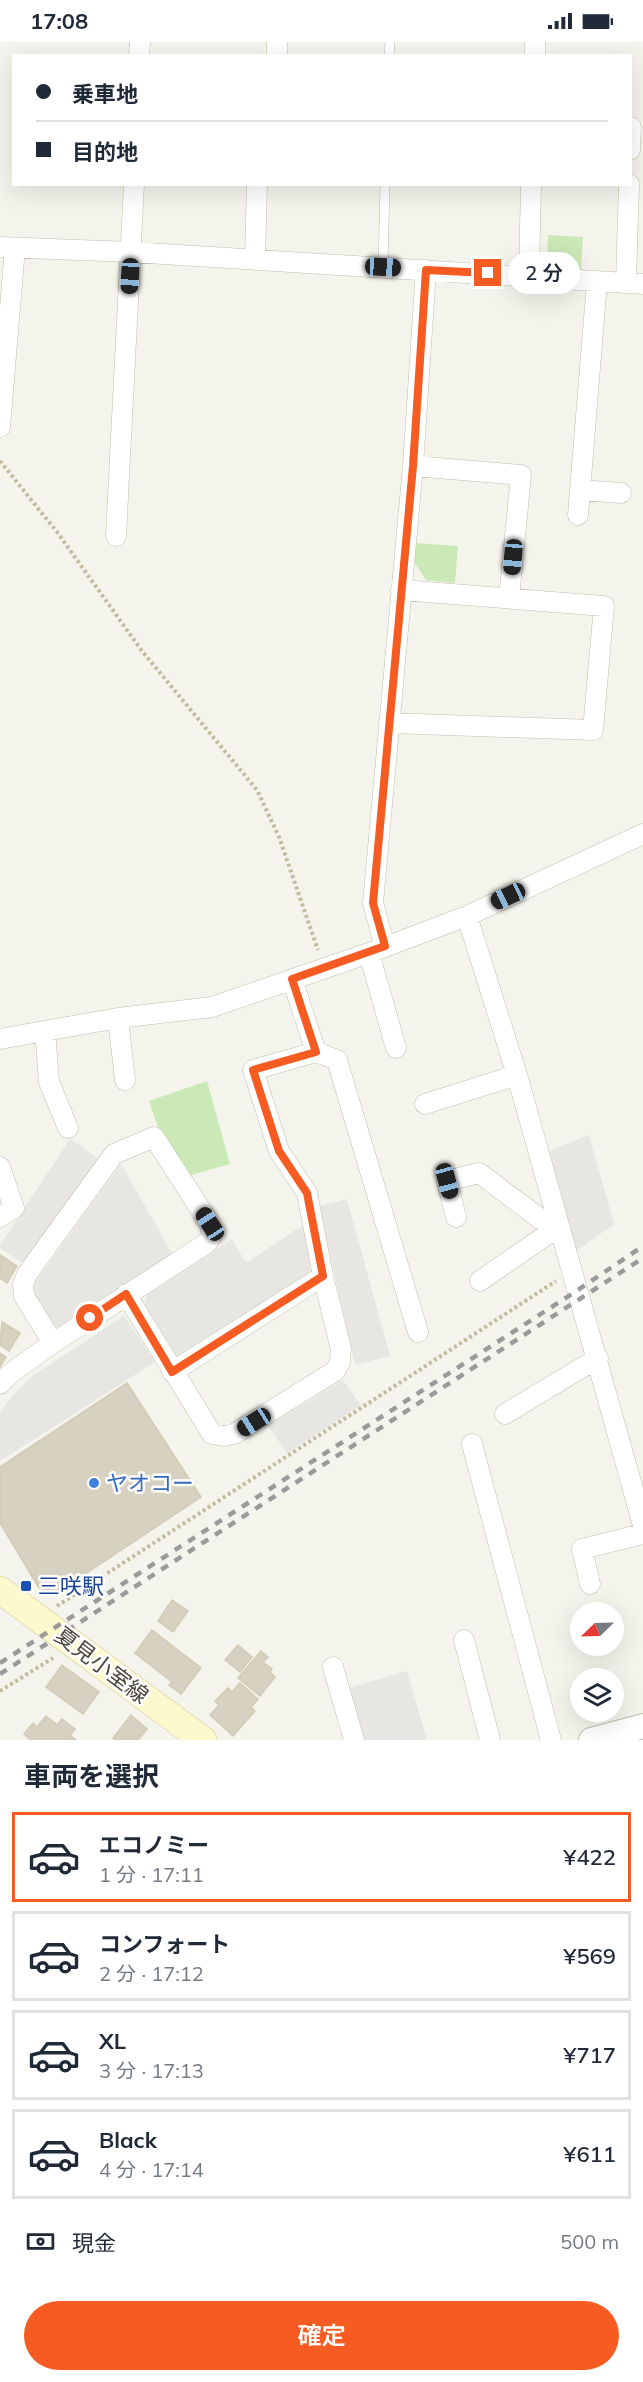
<!DOCTYPE html>
<html lang="ja">
<head>
<meta charset="utf-8">
<style>
  :root { --surface:#fff; --page:#f2f2f3; --text:#1f2937; --muted:#747a83; --line:#e0e1e3; --accent:#f65c22 }
  body { margin:0; font-family:Mulish,"Noto Sans JP",sans-serif; background:var(--page); color:var(--text); height:100vh; display:flex; flex-direction:column; font-size:22px; white-space:nowrap }
  * { box-sizing:border-box; margin:0 }
  p { font-size:20px; color:var(--muted) }
  .icon { flex:none; width:33px; height:33px; fill:none; stroke:currentColor; stroke-width:2; stroke-linecap:round; stroke-linejoin:round }
  .map { position:relative; height:1698px; overflow:hidden }
  .side { display:flex; flex-direction:column; background:var(--surface); flex:1 }
  .side>* { flex:none }
  .hud { position:absolute; left:12px; top:12px; width:620px; height:132px; border-radius:0px; box-shadow:0 6px 24px #0002; display:grid; align-content:center; height:132px; padding:0 24px; background:var(--surface) }
  .needle { width:39px; rotate:247deg }
  .tools { position:absolute; left:570px; top:1560px; display:grid; gap:12px }
  .tools a { display:grid; place-items:center; width:54px; height:54px; border-radius:50%; background:var(--surface); box-shadow:0 6px 24px #0002; font-size:30px }
  .end { position:absolute; width:27px; height:27px; margin:-14px; border:8px solid #f65c22; background:#fff; box-shadow:0 0 0 3px #fff }
  .from { border-radius:50% }
  .bubble { position:absolute; height:42px; border-radius:21px; background:var(--surface); box-shadow:0 6px 24px #0002; font-size:20px; font-weight:600; line-height:42px; text-align:center }
  .car { position:absolute; width:18px; height:36px; margin:-18px -9px; border-radius:8px; box-shadow:0 0 4px 2px #0007; background:linear-gradient(#222 24%,#8ab4d8 0 40%,#222 0 76%,#8ab4d8 0 86%,#222 0) }
  .hud b { display:flex; align-items:center; gap:21px; height:57px; font-size:22px }
  .hud b+b { border-top:2px solid var(--line) }
  .hud i { width:15px; height:15px; background:var(--text) }
  ul { padding:0; list-style:none }
  li { display:flex; align-items:center; gap:18px; height:90px; margin:0 12px 9px; padding:0 12px; border:3px solid var(--line); border-radius:0px }
  li div { flex:1 }
  li b { display:block; font-size:22px }
  li em { font-style:normal; font-weight:600 }
  li.current { border-color:var(--accent) }
  li>.icon { width:54px; height:54px; stroke-width:1.5 }
  h2 { padding:0 24px; font-size:27px; line-height:72px }
  .pay { display:flex; align-items:center; gap:15px; height:66px; padding:0 24px; font-size:22px }
  .pay p { margin-inline-start:auto }
  .action { display:flex; gap:12px; margin-top:auto; padding:12px 24px }
  .action a { flex:1; height:69px; border-radius:36px; background:var(--accent); color:#fff; font-size:24px; font-weight:600; line-height:69px; text-align:center }
  .status { display:flex; justify-content:space-between; align-items:center; height:42px; padding:0 30px; background:var(--surface); direction:ltr }
  .status svg { height:16px; fill:currentColor }
  .map>svg:first-child { display:block }
</style>
</head>
<body>
<div class="status"><b>17:08</b><svg viewBox="0 0 49 12"><path d="M0 12V9h3v3zM5 12V6h3v6zM10 12V3h3v9zM15 12V0h3v12zM26 1h20v11H26zM47 4h2v5h-2z"/></svg></div>
<div class="map">
<svg width="643" height="1698" viewBox="0 0 643 1698">
  <rect width="100%" height="100%" fill="#f5f4ec"/>
  <path fill="#cbe9b6" d="M548,193l35,2 -2,36 -34,-2z
    M415,501l43,3 -3,37 -29,-3 -12,-18z
    M207,1039l23,83 -42,12 -29,-46 -10,-29z"/>
  <path fill="#e8e6e3" d="M589,1093l25,89 -39,28 -29,-100z
    M70,1097l29,20 -75,105 -24,-16v-3z
    M121,1122l52,91 -114,75 -27,-35 1,-10z
    M347,1157l43,157 -35,9 -36,-159z
    M303,1183l7,37v7l-4,7 -124,82h-8l-30,-50 3,-13 85,-56 14,24z
    M124,1274l31,46 -155,99v-49l15,-19 17,-17z
    M343,1338l18,25 -74,48 -19,-27z
    M407,1629l20,69h-64l-15,-52z"/>
  <path fill="#d7d1c1" stroke="#d2cab4" stroke-width="1.5" d="M0,1213l17,11 -10,17 -7,-5z
    M2,1280l18,11 -11,18 -9,-6z
    M0,1311l6,4 -6,10z
    M127,1341l74,114 -143,95 -19,-4 -39,-65v-56z
    M172,1558l16,11 -15,21 -15,-11z
    M152,1588l49,38 -20,26 -12,-9 3,-3 -37,-29z
    M238,1603l14,12 -12,15 -15,-12z
    M261,1609l7,6 -5,5 9,7 -2,3 5,5 -15,19 -22,-18z
    M62,1623l37,27 -16,22 -37,-27z
    M240,1641l18,16 -7,8 4,4 -22,25 -23,-21 9,-10 -4,-4 13,-13 4,4z
    M131,1673l16,14 -9,11h-22l-3,-2z
    M46,1674l11,9 5,-6 13,10 -5,6 6,5h-45l-7,-6 9,-11 4,4z"/>
  <g fill="none" stroke-linecap="round" stroke-linejoin="round">
    <g stroke="#c1bdae" stroke-width="10">
      <path id="service" d="M389,14l1,-14
        M383,225l2,-83"/>
    </g>
    <g stroke="#c1bdae" stroke-width="21">
      <path id="minor" d="M139,14l1,-14
        M277,14v-14
        M535,14v-14
        M630,108l1,-23
        M0,205l131,5 512,32
        M255,218l2,-76
        M529,233l2,-91
        M626,240l3,-98
        M0,385l15,-179
        M413,424l108,9 -12,123
        M580,448l41,3
        M578,473l19,-233
        M116,494l18,-352
        M389,681l204,7 11,-124 -203,-16
        M467,874l50,159 126,450
        M385,905l-12,-44 40,-437 13,-196
        M369,911l27,95
        M292,937l24,73
        M118,976l7,62
        M45,989l4,51 19,46
        M0,997l118,-21 94,-11 157,-54 98,-37 176,-82
        M425,1062l92,-29
        M0,1125l14,41 -14,9
        M456,1175l-9,-36 32,-8 83,62
        M480,1239l75,-52
        M126,1252l86,140 12,2 10,-2 101,-63 5,-9 1,-13 -18,-73 -16,-83 -28,-42 -26,-81 63,-18 21,8 81,272
        M172,1330l151,-96
        M0,1342l11,-11 42,-30 154,-100 5,-8 -2,-11 -56,-87 -40,17 -87,120 -4,11 1,11 29,47
        M505,1372l93,-56
        M472,1402l79,296
        M590,1542l-8,-35 61,-15
        M464,1598l26,100
        M333,1625l21,73"/>
    </g>
    <g stroke="#c1bdae" stroke-width="26">
      <path id="tertiary" d="M591,1698l52,-14"/>
    </g>
    <g stroke="#d4cc9c" stroke-width="28">
      <path id="secondary" d="M0,1548l203,150"/>
    </g>
    <path stroke="#c3bb9f" stroke-width="4" stroke-dasharray="3 3" stroke-linecap="butt" d="M0,419l57,71 85,119 115,139 22,47 39,113
      M57,1564l499,-325
      M0,1649l53,-33"/>
    <use href="#service" stroke="#fff" stroke-width="9"/>
    <use href="#minor" stroke="#fff" stroke-width="20"/>
    <use href="#tertiary" stroke="#fff" stroke-width="24"/>
    <use href="#secondary" stroke="#fef8cd" stroke-width="27"/>
    <path stroke="#9a9a9a" stroke-width="4.5" stroke-dasharray="8 8" stroke-linecap="butt" d="M0,1621l578,-373 65,-44
      M0,1632l643,-416"/>
  </g>
  <g fill="none" stroke-linecap="round" stroke-linejoin="round">
    <path stroke="#f65c22" stroke-width="8" d="M90,1276l36,-24 46,78 151,-96 -16,-83 -28,-42 -26,-81 63,-18 -24,-73 93,-33 -12,-43 40,-437 13,-196 62,3"/>
  </g>
  <circle fill="#3f7fe0" stroke="#fff" stroke-width="2" cx="94" cy="1441" r="6"/>
  <rect fill="#1a4fb4" stroke="#fff" stroke-width="2" x="20" y="1538" width="12" height="12" rx="3"/>
  <g text-anchor="middle" dominant-baseline="central" stroke-width="5" stroke-linejoin="round" paint-order="stroke">
    <g font-size="22" fill="#366cbe" stroke="#fff" text-anchor="start">
      <text x="106" y="1441">ヤオコー</text>
    </g>
    <g font-size="22" fill="#164399" stroke="#fff" text-anchor="start">
      <text x="38" y="1544">三咲駅</text>
    </g>
    <g font-size="22" fill="#4a4639" stroke="#fff">
      <text transform="translate(102 1623) rotate(37)">夏見小室線</text>
    </g>
  </g>
</svg>
<div class="tools">
<a><svg class="needle" viewBox="-14 -14 28 28"><path d="M0-13l5 13h-10z" fill="#e53935"/><path d="M0 13l5-13h-10z" fill="#747a83"/></svg></a>
<a><svg class="icon" aria-label="layers" viewBox="0 0 24 24"><path d="M12 4l9 5-9 5-9-5zM3 14l9 5 9-5"/></svg></a>
</div>
<i class="end from" style="left:90px;top:1276px"></i>
<i class="end" style="left:488px;top:231px"></i>
<div class="bubble" style="left:508px;top:210px;width:72px">2 分</div>
<i class="car" style="left:383px;top:225px;rotate:93deg"></i>
<i class="car" style="left:130px;top:234px;rotate:183deg"></i>
<i class="car" style="left:513px;top:515px;rotate:185deg"></i>
<i class="car" style="left:508px;top:854px;rotate:245deg"></i>
<i class="car" style="left:447px;top:1139px;rotate:165deg"></i>
<i class="car" style="left:210px;top:1182px;rotate:327deg"></i>
<i class="car" style="left:254px;top:1380px;rotate:238deg"></i>
<div class="hud">
<b><i class="from"></i>乗車地</b>
<b><i></i>目的地</b>
</div>
</div>
<section class="side">
<h2>車両を選択</h2>
<ul>
<li class="current"><svg class="icon" aria-label="car" viewBox="0 0 24 24"><path d="M5 17H2v-5l4-1 3-4h7l3 4 3 1v5h-3M9 17h6M6 11h13"/><circle cx="7" cy="17" r="2"/><circle cx="17" cy="17" r="2"/></svg><div><b>エコノミー</b><p>1 分 · 17:11</p></div><em>¥422</em></li>
<li><svg class="icon" aria-label="car" viewBox="0 0 24 24"><path d="M5 17H2v-5l4-1 3-4h7l3 4 3 1v5h-3M9 17h6M6 11h13"/><circle cx="7" cy="17" r="2"/><circle cx="17" cy="17" r="2"/></svg><div><b>コンフォート</b><p>2 分 · 17:12</p></div><em>¥569</em></li>
<li><svg class="icon" aria-label="car" viewBox="0 0 24 24"><path d="M5 17H2v-5l4-1 3-4h7l3 4 3 1v5h-3M9 17h6M6 11h13"/><circle cx="7" cy="17" r="2"/><circle cx="17" cy="17" r="2"/></svg><div><b>XL</b><p>3 分 · 17:13</p></div><em>¥717</em></li>
<li><svg class="icon" aria-label="car" viewBox="0 0 24 24"><path d="M5 17H2v-5l4-1 3-4h7l3 4 3 1v5h-3M9 17h6M6 11h13"/><circle cx="7" cy="17" r="2"/><circle cx="17" cy="17" r="2"/></svg><div><b>Black</b><p>4 分 · 17:14</p></div><em>¥611</em></li>
</ul>
<div class="pay"><svg class="icon" aria-label="cash" viewBox="0 0 24 24"><path d="M3 7h18v10H3z"/><circle cx="12" cy="12" r="2"/></svg>現金<p>500 m</p></div>
<div class="action"><a>確定</a></div>
</section>
</body>
</html>
